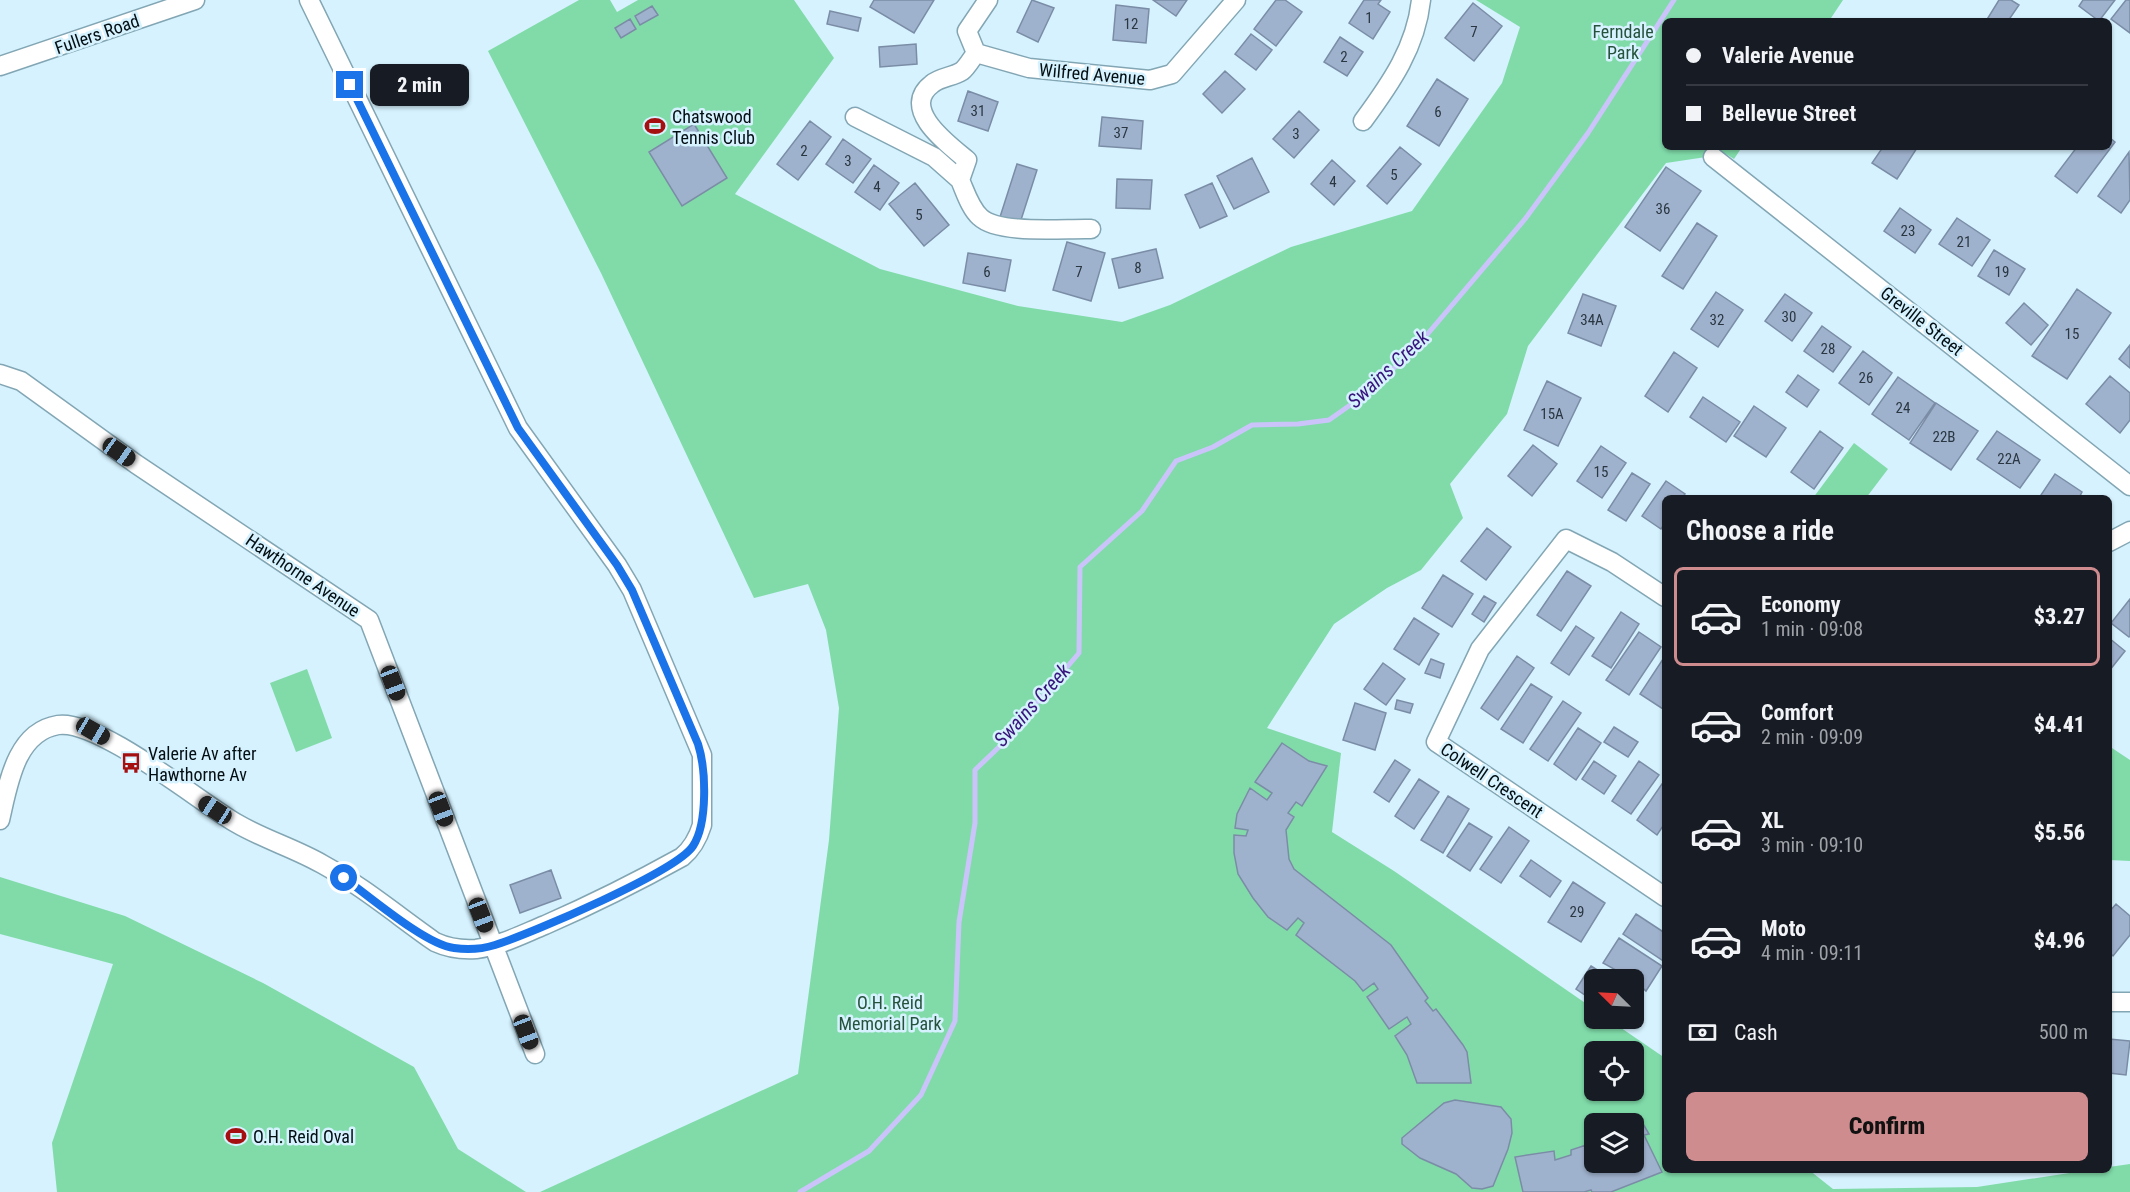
<!DOCTYPE html>
<html lang="en">
<head>
<meta charset="utf-8">
<style>
  :root { --surface:#171b24; --page:#242831; --text:#f1f3f6; --muted:#9ea1a6; --line:#363941; --accent:#cf8c8e }
  body { margin:0; font-family:"Roboto Condensed",sans-serif; background:var(--page); color:var(--text); height:100vh; display:flex; flex-direction:column; font-size:22px; white-space:nowrap }
  * { box-sizing:border-box; margin:0 }
  p { font-size:20px; color:var(--muted) }
  .icon { flex:none; width:33px; height:33px; fill:none; stroke:currentColor; stroke-width:2; stroke-linecap:round; stroke-linejoin:round }
  .map { position:relative; flex:1; overflow:hidden }
  .panel { position:absolute; left:1662px; top:495px; width:450px; height:678px; display:flex; flex-direction:column; background:var(--surface); border-radius:9px; box-shadow:0 2px 4px #0004 }
  .panel>* { flex:none }
  .banner { position:absolute; left:1662px; top:18px; width:450px; height:132px; border-radius:9px; box-shadow:0 2px 4px #0004; display:grid; align-content:center; height:132px; padding:0 24px; background:var(--surface) }
  .needle { width:39px; rotate:294deg }
  .buttons { position:absolute; left:1584px; top:969px; display:grid; gap:12px }
  .buttons a { display:grid; place-items:center; width:60px; height:60px; border-radius:9px; background:var(--surface); box-shadow:0 2px 4px #0004; font-size:30px }
  .end { position:absolute; width:27px; height:27px; margin:-14px; border:8px solid #1a73e8; background:#fff; box-shadow:0 0 0 3px #fff }
  .from { border-radius:50% }
  .bubble { position:absolute; height:42px; border-radius:9px; background:var(--surface); box-shadow:0 2px 4px #0004; font-size:20px; font-weight:800; line-height:42px; text-align:center }
  .car { position:absolute; width:18px; height:36px; margin:-18px -9px; border-radius:8px; box-shadow:0 0 4px 2px #0007; background:linear-gradient(#222 24%,#8ab4d8 0 40%,#222 0 76%,#8ab4d8 0 86%,#222 0) }
  .banner b { display:flex; align-items:center; gap:21px; height:57px; font-size:22px }
  .banner b+b { border-top:2px solid var(--line) }
  .banner i { width:15px; height:15px; background:var(--text) }
  ul { padding:0; list-style:none }
  li { display:flex; align-items:center; gap:18px; height:99px; margin:0 12px 9px; padding:0 12px; border:3px solid transparent; border-radius:9px }
  li div { flex:1 }
  li b { display:block; font-size:22px }
  li em { font-style:normal; font-weight:800 }
  li.selected { border-color:var(--accent) }
  li>.icon { width:54px; height:54px; stroke-width:1.5 }
  h2 { padding:0 24px; font-size:27px; line-height:72px }
  .pay { display:flex; align-items:center; gap:15px; height:66px; padding:0 24px; font-size:22px }
  .pay p { margin-inline-start:auto }
  .action { display:flex; gap:12px; margin-top:auto; padding:12px 24px }
  .action a { flex:1; height:69px; border-radius:9px; background:var(--accent); color:#111; font-size:24px; font-weight:800; line-height:69px; text-align:center }
  .map>svg:first-child { display:block }
</style>
</head>
<body>
<div class="map">
<svg width="2130" height="1192" viewBox="0 0 2130 1192">
  <rect width="100%" height="100%" fill="#d5f2fe"/>
  <path fill="#80dba9" fill-rule="evenodd" d="M579,0h31l7,12 21,-12h156l40,58 -99,136 145,75 138,37 104,16 48,-17 121,-58 121,-36 90,-128 18,-56 -44,-27h367l-14,21h-164v126h77l-8,12 -8,-5 -60,9 -138,183 -21,68 -57,70 13,34 -42,52 -34,18 -53,36 -67,104 74,25 -9,79 62,39 200,138v9l14,1 57,39v112h144l24,19 144,-2 112,-17h20v-3l21,-3v28h-1590l258,-118 31,-234 10,-132 -13,-78 -18,-46 -54,14 -153,-325 -113,-222zM1594,1052h40v38h-40zM1594,1124h40v38h-40z
    M1854,443l34,26 -22,29h-53z
    M307,669l25,69 -36,14 -26,-69z
    M2109,746l21,14v101l-21,-1z
    M0,877l125,39 138,67 151,84 44,82 68,43h-469l-5,-49 61,-179 -113,-30z"/>
  <g fill="none" stroke-linecap="round" stroke-linejoin="round">
    <path stroke="#cac4fb" stroke-width="5" d="M800,1192l69,-41 52,-56 34,-74 4,-99 16,-99v-53l24,-23 80,-94 1,-86 62,-56 34,-50 37,-14 39,-22 46,-1 31,-4 34,-24 51,-46 111,-131 63,-86 86,-133"/>
  </g>
  <path fill="#9fb2cd" stroke="#7b8da6" stroke-width="1.5" d="M874,0h60l-20,33 -44,-26z
    M1032,0l22,8 -16,34 -21,-10z
    M1153,0h34l-11,16z
    M1276,0h9l17,12 -26,34 -22,-17z
    M1364,0h17l-3,4 12,8 -17,27 -24,-16z
    M1999,0h12l8,5 -11,16h-22z
    M2083,0h32l-16,21 -20,-15z
    M2126,0h4v33l-19,-14z
    M1473,3l29,23 -28,35 -29,-23z
    M1116,5l33,4 -3,34 -33,-3z
    M652,6l6,9 -18,10 -5,-9z
    M830,11l31,7 -3,13 -31,-7z
    M630,19l6,10 -15,9 -6,-10z
    M1251,34l21,16 -16,20 -21,-16z
    M1340,37l23,15 -16,24 -23,-14z
    M916,44l1,20 -37,3 -1,-20z
    M1225,71l20,18 -23,24 -19,-19z
    M1437,79l31,20 -29,47 -32,-20z
    M968,91l30,11 -10,29 -30,-10z
    M1299,111l20,19 -25,28 -21,-19z
    M1102,117l41,4 -2,28 -42,-3z
    M810,121l21,16 -33,43 -21,-16z
    M694,124l33,54 -45,28 -33,-54z
    M2109,137l6,5 -38,51 -22,-17 22,-29h32z
    M843,139l28,20 -18,24 -27,-19z
    M1400,147l21,17 -34,40 -20,-18z
    M1883,147l34,1 -20,31 -25,-16z
    M2129,152l1,48 -9,13 -23,-17z
    M1252,158l17,34 -35,17 -17,-33z
    M1332,160l23,21 -21,24 -23,-21z
    M1017,164l20,6 -17,53 -20,-6z
    M874,165l25,18 -19,27 -25,-18z
    M1666,167l35,24 -41,60 -35,-24z
    M1117,179l35,1 -2,29 -34,-1z
    M915,183l34,42 -25,21 -35,-42z
    M1212,183l15,33 -27,12 -15,-33z
    M1900,208l31,22 -16,23 -31,-22z
    M1957,218l33,22 -18,26 -33,-22z
    M1697,223l20,13 -34,53 -21,-13z
    M1067,242l38,11 -14,48 -38,-11z
    M1156,249l7,29 -44,10 -7,-29z
    M1994,250l31,19 -16,26 -31,-19z
    M968,253l43,7 -6,31 -42,-8z
    M2077,289l34,24 -44,66 -35,-23z
    M1716,292l27,18 -25,37 -27,-18z
    M1583,294l33,12 -15,40 -33,-13z
    M1785,294l27,19 -20,28 -27,-20z
    M2024,303l24,22 -17,20 -25,-22z
    M1822,326l29,21 -18,25 -29,-21z
    M2130,345v23l-11,-9z
    M1863,351l29,22 -23,32 -30,-22z
    M1674,352l23,16 -29,44 -23,-16z
    M1798,375l21,15 -12,17 -21,-15z
    M2110,376l20,17v27l-10,13 -34,-29z
    M1898,377l37,26 -26,37 -37,-26z
    M1547,381l34,17 -23,48 -34,-16z
    M1703,397l37,25 -14,20 -36,-25z
    M1936,403l42,28 -27,39 -41,-27z
    M1754,406l32,22 -20,29 -32,-21z
    M1820,431l23,17 -29,41 -23,-17z
    M1997,431l43,29 -20,28 -43,-29z
    M1533,445l24,19 -25,32 -24,-20z
    M1601,446l25,17 -24,35 -25,-17z
    M1632,473l18,11 -24,37 -18,-11z
    M2055,474l27,18 -3,6h-40z
    M1666,481l19,13 -3,4h-17v25l-4,6 -19,-13z
    M1487,528l24,19 -25,33 -25,-19z
    M1567,571l24,15 -30,45 -24,-16z
    M1443,575l30,19 -21,33 -30,-19z
    M1484,596l12,7 -12,19 -12,-8z
    M2130,599v37l-1,1 -18,-14z
    M1621,612l18,12 -28,44 -19,-12z
    M1414,618l25,16 -20,31 -25,-16z
    M1576,626l18,12 -25,37 -18,-12z
    M1639,632l22,15 -32,48 -23,-15z
    M2109,638l16,13 -16,20z
    M1517,656l17,12 -36,52 -17,-12z
    M1665,656v51l-2,2 -23,-15z
    M1431,659l13,5 -4,14 -15,-5z
    M1383,663l22,16 -19,26 -22,-16z
    M1531,684l21,13 -29,46 -22,-14z
    M1397,700l16,4 -3,9 -15,-4z
    M1563,701l18,12 -33,48 -18,-12z
    M1355,703l31,10 -11,37 -32,-10z
    M1614,727l24,15 -10,15 -24,-15z
    M1578,728l23,15 -25,37 -22,-16z
    M1282,743l27,18 18,5 -25,40 -6,-4 -8,11 6,4 -8,13 3,29 5,10 97,76 37,53 -3,3 8,10 3,-2 27,36 4,7 4,31h-54l-10,-28 -12,-19 16,-12 -4,-7 -18,12 -22,-32 11,-8 -4,-6 -11,8 -8,-10 -59,-46 8,-12 -6,-5 -11,12 -19,-13 -15,-19 -15,-24 -4,-21v-18l12,1 2,-6 -13,-2 2,-14 13,-26 17,12 5,-7 -17,-11z
    M1395,760l15,10 -21,32 -15,-10z
    M1594,761l22,15 -12,18 -22,-15z
    M1639,761l20,14 -28,39 -19,-13z
    M1419,779l20,13 -25,37 -19,-13z
    M1664,781l1,42 -8,12 -20,-15z
    M1448,796l21,13 -26,44 -22,-13z
    M1469,823l23,14 -22,34 -23,-15z
    M1509,827l20,14 -28,42 -21,-14z
    M1531,860l30,21 -11,16 -30,-21z
    M551,870l10,28 -41,15 -10,-28z
    M1573,882l32,21 -24,39 -33,-20z
    M2116,904l14,12v19l-17,21 -4,-4v-40z
    M1636,914l29,19v29l-42,-28z
    M1619,938l43,28 -16,25 -12,-11 -31,-17z
    M1591,966l22,14h-19v21l-18,-12z
    M2109,1039l21,2 -4,34 -17,-2z
    M1455,1100l46,7 10,12 1,14 -4,16 -15,37 -11,3 -10,-1 -16,-14 -36,-16 -18,-14v-6l42,-35z
    M1642,1122l7,12 -5,1 18,37 -51,20h-19l-1,-2 -7,2h-61l-8,-35 39,-6 1,9 16,-5v-5l15,-5 1,6 7,-2v13h40v-36z"/>
  <g fill="none" stroke-linecap="round" stroke-linejoin="round">
    <g stroke="#83a6b4" stroke-width="21">
      <path id="minor" d="M988,0l-21,31 9,22 53,15 121,12 22,-6 64,-74
        M976,53c-4,5 -9,14 -14,18 -9,6 -22,6 -30,13 -33,25 17,61 35,76l-7,20c5,11 10,28 20,37 19,18 85,11 111,12
        M0,66l195,-66
        M855,117l79,40 26,23
        M1363,121c28,-38 53,-74 58,-121
        M1713,157l417,329
        M0,374l21,7 115,83 233,156 166,434
        M2109,542l21,-11
        M1665,597l-53,-35 -46,-23 -86,110 -44,93 229,155
        M0,820c8,-34 15,-88 58,-95 40,-6 139,75 178,98 27,16 58,25 86,41 40,22 76,52 113,78 13,6 26,8 41,7 24,-3 47,-15 69,-24 48,-21 92,-43 137,-68 11,-9 16,-19 20,-32v-70l-70,-165 -15,-25 -99,-137 -209,-428
        M2109,1002h21"/>
    </g>
    <use href="#minor" stroke="#fff" stroke-width="18"/>
  </g>
  <g fill="none" stroke-linecap="round" stroke-linejoin="round">
    <path stroke="#1a73e8" stroke-width="8" d="M344,878c25,18 82,67 110,70 14,2 28,1 41,-3 35,-11 181,-73 198,-99 15,-23 13,-77 5,-102l-66,-154 -15,-25 -99,-137 -168,-343"/>
  </g>
  <defs>
    <g id="stadium-bare" transform="scale(1.62)"><path d="M0-5a6.5 5 0 1 0 0 10a6.5 5 0 1 0 0-10ZM-3.5-1.8h7v3.6h-7Z" fill="#a50f10" stroke="#d5f2fe" stroke-width="2.5" paint-order="stroke"/></g>
    <g id="bus-bare" transform="scale(1.62)"><path d="M-5-6H5V4H4V6H2V4H-2V6H-4V4H-5ZM-3.5-4V0h7V-4ZM-3.5 1.2v1.5H-2V1.2ZM2 1.2v1.5H3.5V1.2Z" fill="#a50f10" stroke="#d5f2fe" stroke-width="2.5" paint-order="stroke"/></g>
  </defs>
  <g fill-rule="evenodd">
    <use href="#stadium-bare" x="655" y="126"/>
    <use href="#bus-bare" x="131" y="763"/>
    <use href="#stadium-bare" x="236" y="1136"/>
  </g>
  <g text-anchor="middle" dominant-baseline="central" stroke-width="5" stroke-linejoin="round" paint-order="stroke">
    <g font-size="15" fill="#2a3742">
      <text x="1369" y="18">1</text>
      <text x="1131" y="24">12</text>
      <text x="1474" y="32">7</text>
      <text x="1344" y="57">2</text>
      <text x="978" y="111">31</text>
      <text x="1438" y="112">6</text>
      <text x="1121" y="133">37</text>
      <text x="1296" y="134">3</text>
      <text x="804" y="151">2</text>
      <text x="848" y="161">3</text>
      <text x="1394" y="175">5</text>
      <text x="1333" y="182">4</text>
      <text x="877" y="187">4</text>
      <text x="1663" y="209">36</text>
      <text x="919" y="215">5</text>
      <text x="1908" y="231">23</text>
      <text x="1964" y="242">21</text>
      <text x="1138" y="268">8</text>
      <text x="987" y="272">6</text>
      <text x="1079" y="272">7</text>
      <text x="2002" y="272">19</text>
      <text x="1789" y="317">30</text>
      <text x="1592" y="320">34A</text>
      <text x="1717" y="320">32</text>
      <text x="2072" y="334">15</text>
      <text x="1828" y="349">28</text>
      <text x="1866" y="378">26</text>
      <text x="1903" y="408">24</text>
      <text x="1552" y="414">15A</text>
      <text x="1944" y="437">22B</text>
      <text x="2009" y="459">22A</text>
      <text x="1601" y="472">15</text>
      <text x="1577" y="912">29</text>
    </g>
    <g font-size="18" fill="#26523b" stroke="#d5f2fe">
      <text x="1623" y="31">Ferndale<tspan x="1623" dy="21">Park</tspan></text>
      <text x="890" y="1002">O.H. Reid<tspan x="890" dy="21">Memorial Park</tspan></text>
    </g>
    <g font-size="18" fill="#030e13" stroke="#d5f2fe">
      <text transform="translate(97 34) rotate(-19)">Fullers Road</text>
      <text transform="translate(1092 74) rotate(5)">Wilfred Avenue</text>
      <text transform="translate(1922 321) rotate(38)">Greville Street</text>
      <text transform="translate(303 575) rotate(34)">Hawthorne Avenue</text>
      <text transform="translate(1492 780) rotate(34)">Colwell Crescent</text>
    </g>
    <g font-size="18" fill="#030e13" stroke="#d5f2fe" text-anchor="start">
      <text x="672" y="116">Chatswood<tspan x="672" dy="21">Tennis Club</tspan></text>
      <text x="148" y="753">Valerie Av after<tspan x="148" dy="21">Hawthorne Av</tspan></text>
      <text x="253" y="1136">O.H. Reid Oval</text>
    </g>
    <g font-size="20" font-style="italic" fill="#38157c" stroke="#d5f2fe">
      <text transform="translate(1388 369) rotate(-43)">Swains Creek</text>
      <text transform="translate(1032 705) rotate(-48)">Swains Creek</text>
    </g>
  </g>
</svg>
<div class="buttons">
<a><svg class="needle" viewBox="-14 -14 28 28"><path d="M0-13l5 13h-10z" fill="#e53935"/><path d="M0 13l5-13h-10z" fill="#9ea1a6"/></svg></a>
<a><svg class="icon" aria-label="locate" viewBox="0 0 24 24"><circle cx="12" cy="12" r="6"/><path d="M12 2v4M12 18v4M2 12h4M18 12h4"/></svg></a>
<a><svg class="icon" aria-label="layers" viewBox="0 0 24 24"><path d="M12 4l9 5-9 5-9-5zM3 14l9 5 9-5"/></svg></a>
</div>
<i class="end from" style="left:344px;top:878px"></i>
<i class="end" style="left:350px;top:85px"></i>
<div class="bubble" style="left:370px;top:64px;width:99px">2 min</div>
<i class="car" style="left:119px;top:452px;rotate:125deg"></i>
<i class="car" style="left:393px;top:683px;rotate:159deg"></i>
<i class="car" style="left:93px;top:731px;rotate:120deg"></i>
<i class="car" style="left:441px;top:809px;rotate:159deg"></i>
<i class="car" style="left:215px;top:810px;rotate:303deg"></i>
<i class="car" style="left:481px;top:915px;rotate:159deg"></i>
<i class="car" style="left:526px;top:1032px;rotate:159deg"></i>
<div class="banner">
<b><i class="from"></i>Valerie Avenue</b>
<b><i></i>Bellevue Street</b>
</div>
<section class="panel">
<h2>Choose a ride</h2>
<ul>
<li class="selected"><svg class="icon" aria-label="car" viewBox="0 0 24 24"><path d="M5 17H2v-5l4-1 3-4h7l3 4 3 1v5h-3M9 17h6M6 11h13"/><circle cx="7" cy="17" r="2"/><circle cx="17" cy="17" r="2"/></svg><div><b>Economy</b><p>1 min · 09:08</p></div><em>$3.27</em></li>
<li><svg class="icon" aria-label="car" viewBox="0 0 24 24"><path d="M5 17H2v-5l4-1 3-4h7l3 4 3 1v5h-3M9 17h6M6 11h13"/><circle cx="7" cy="17" r="2"/><circle cx="17" cy="17" r="2"/></svg><div><b>Comfort</b><p>2 min · 09:09</p></div><em>$4.41</em></li>
<li><svg class="icon" aria-label="car" viewBox="0 0 24 24"><path d="M5 17H2v-5l4-1 3-4h7l3 4 3 1v5h-3M9 17h6M6 11h13"/><circle cx="7" cy="17" r="2"/><circle cx="17" cy="17" r="2"/></svg><div><b>XL</b><p>3 min · 09:10</p></div><em>$5.56</em></li>
<li><svg class="icon" aria-label="car" viewBox="0 0 24 24"><path d="M5 17H2v-5l4-1 3-4h7l3 4 3 1v5h-3M9 17h6M6 11h13"/><circle cx="7" cy="17" r="2"/><circle cx="17" cy="17" r="2"/></svg><div><b>Moto</b><p>4 min · 09:11</p></div><em>$4.96</em></li>
</ul>
<div class="pay"><svg class="icon" aria-label="cash" viewBox="0 0 24 24"><path d="M3 7h18v10H3z"/><circle cx="12" cy="12" r="2"/></svg>Cash<p>500 m</p></div>
<div class="action"><a>Confirm</a></div>
</section>
</div>
</body>
</html>
